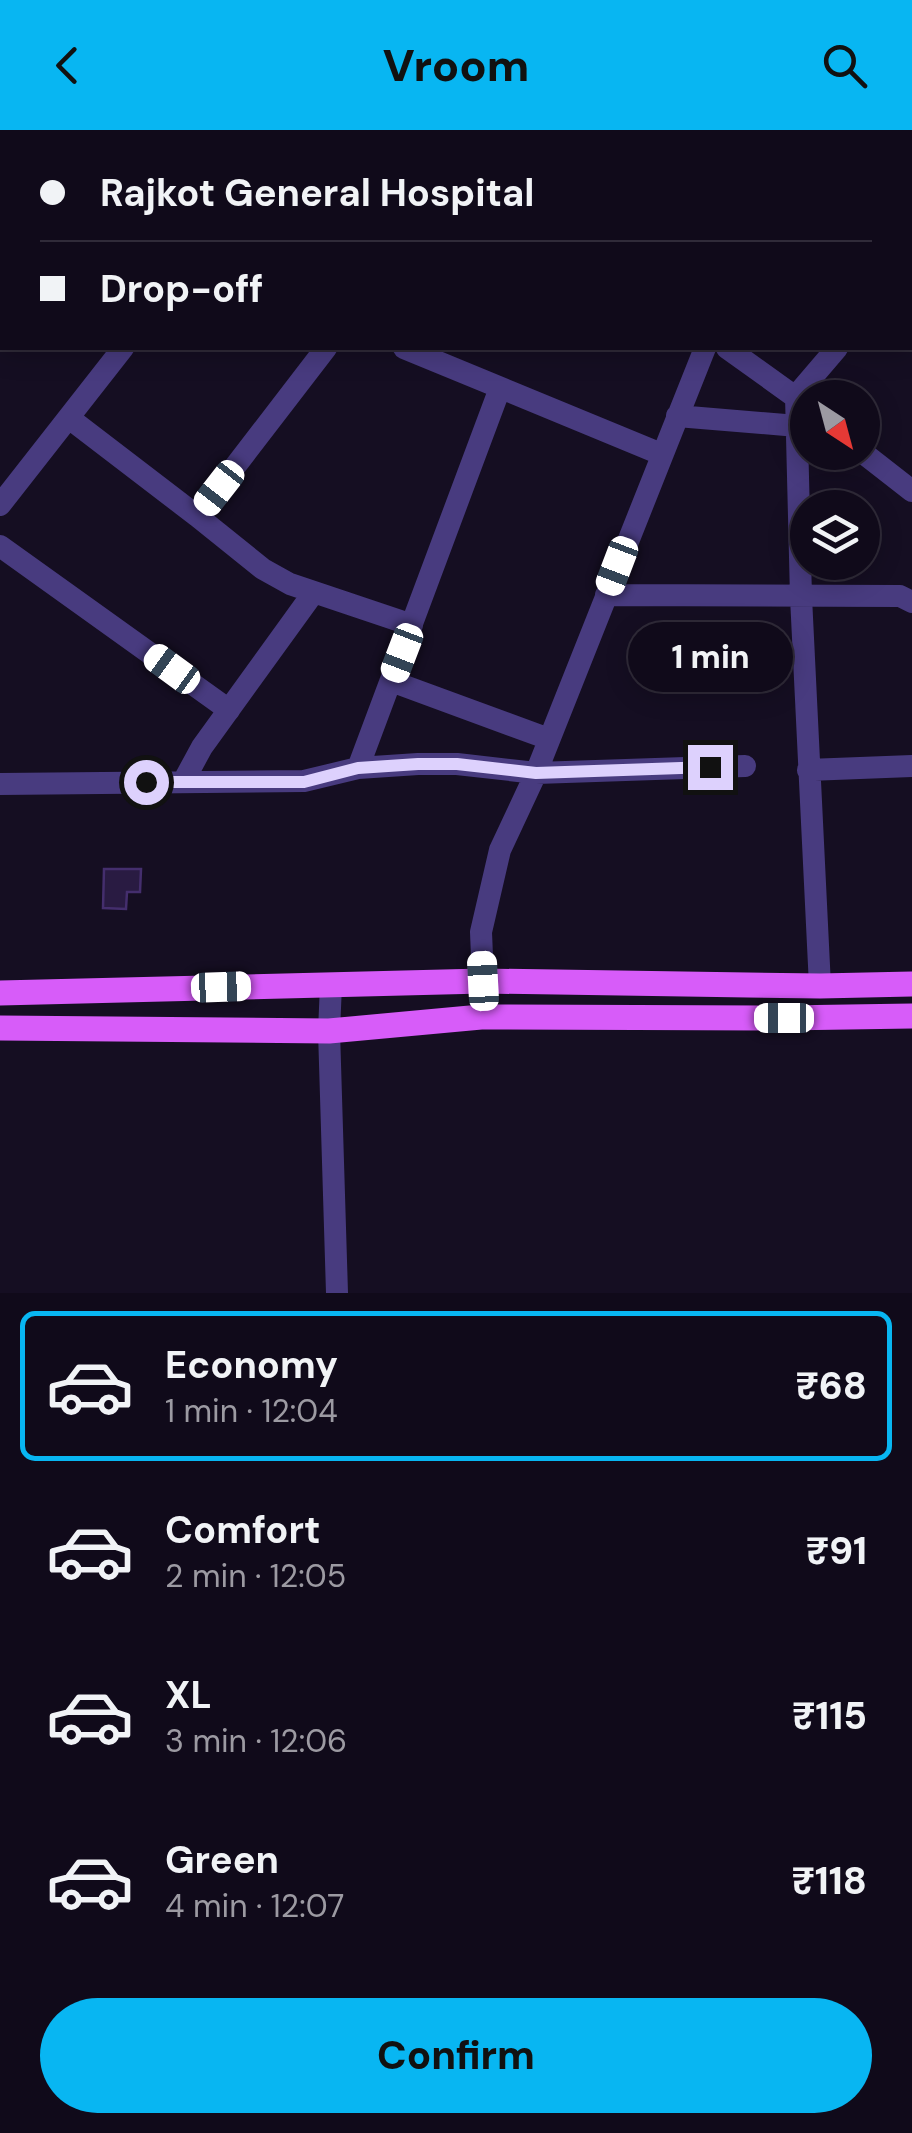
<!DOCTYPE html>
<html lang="en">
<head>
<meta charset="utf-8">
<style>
  :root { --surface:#100a1a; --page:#191323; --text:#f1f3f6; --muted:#9c9aa2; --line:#302b39; --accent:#08b6f2 }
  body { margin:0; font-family:"DM Sans",sans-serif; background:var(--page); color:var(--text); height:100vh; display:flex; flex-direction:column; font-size:38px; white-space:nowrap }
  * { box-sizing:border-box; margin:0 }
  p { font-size:32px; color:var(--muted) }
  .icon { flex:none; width:55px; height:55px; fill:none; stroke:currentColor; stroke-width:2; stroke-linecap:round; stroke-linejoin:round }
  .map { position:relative; height:1163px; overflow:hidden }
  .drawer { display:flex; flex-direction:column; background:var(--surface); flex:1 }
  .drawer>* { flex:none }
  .guide { position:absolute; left:0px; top:0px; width:912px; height:220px; box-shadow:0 5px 25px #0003,0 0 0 2px var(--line); display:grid; align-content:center; height:220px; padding:0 40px; background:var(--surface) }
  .needle { width:65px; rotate:144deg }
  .tools { position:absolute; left:790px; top:250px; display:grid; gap:20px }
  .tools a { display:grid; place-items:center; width:90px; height:90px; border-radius:50%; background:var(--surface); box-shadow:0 5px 25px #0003,0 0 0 2px var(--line); font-size:50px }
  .end { position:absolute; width:45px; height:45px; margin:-22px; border:12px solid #ddd1fd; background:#111; box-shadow:0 0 0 5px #111 }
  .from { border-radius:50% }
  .bubble { position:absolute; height:70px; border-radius:35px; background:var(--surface); box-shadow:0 5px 25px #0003,0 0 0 2px var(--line); font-size:32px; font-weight:800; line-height:70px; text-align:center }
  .car { position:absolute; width:30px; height:60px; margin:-30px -15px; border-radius:12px; box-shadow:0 0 8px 2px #0007; background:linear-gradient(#fff 24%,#345 0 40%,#fff 0 76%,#345 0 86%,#fff 0) }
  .guide b { display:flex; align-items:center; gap:35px; height:95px; font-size:38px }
  .guide b+b { border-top:2px solid var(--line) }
  .guide i { width:25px; height:25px; background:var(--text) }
  ul { padding:18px 0 0; list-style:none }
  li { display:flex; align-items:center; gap:30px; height:150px; margin:0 20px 15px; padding:0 20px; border:5px solid transparent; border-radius:15px }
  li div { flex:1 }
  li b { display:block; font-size:38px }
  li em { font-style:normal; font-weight:800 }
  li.selected { border-color:var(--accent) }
  li>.icon { width:90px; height:90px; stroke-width:1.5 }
  .button { display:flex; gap:20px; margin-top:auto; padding:20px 40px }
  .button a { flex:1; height:115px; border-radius:60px; background:var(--accent); color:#111; font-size:40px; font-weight:800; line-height:115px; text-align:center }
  header { display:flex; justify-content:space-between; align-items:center; height:130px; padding:0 40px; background:var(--accent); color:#111; font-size:45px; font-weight:800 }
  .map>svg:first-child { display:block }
</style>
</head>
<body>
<header><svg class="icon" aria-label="back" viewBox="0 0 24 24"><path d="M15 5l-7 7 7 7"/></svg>Vroom<svg class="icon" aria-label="search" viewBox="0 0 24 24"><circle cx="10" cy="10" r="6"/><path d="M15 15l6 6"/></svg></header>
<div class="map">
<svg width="912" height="1163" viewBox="0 0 912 1163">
  <rect width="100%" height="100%" fill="#150e22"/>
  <path fill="#291b42" stroke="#442e6d" stroke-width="2.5" d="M104,739h37l-1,23h-13l-1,17 -23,-1z"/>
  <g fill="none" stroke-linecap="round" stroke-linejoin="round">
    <path stroke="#483b7f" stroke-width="22" d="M114,0l4,2
      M415,0l4,2
      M596,0l12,2
      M89,2l2,-2
      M298,2l2,-2
      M636,2v-2
      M692,2v-2
      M747,2v-2
      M0,115l2,-3
      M910,130l2,-2
      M404,218l257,106
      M727,218l78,56
      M677,286l120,10
      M69,288l128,98 66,53 27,15 122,41
      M862,322l50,39
      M0,375l123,-157
      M197,386l129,-168
      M0,416l229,164
      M606,465l294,1 12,6
      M391,551l158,58
      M358,638l142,-380
      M808,640l104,-4
      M183,652l19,-35 112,-155
      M0,654l304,-3 54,-13 60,-4h39l79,9 209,-7
      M331,855l-2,46 8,262
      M820,856l-19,-389 -5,-201 41,-48
      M481,887l2,-36 -2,-49 19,-82 36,-77 169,-425"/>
    <path stroke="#d75cf9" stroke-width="25" d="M0,863l483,-12 337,5 92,-2
      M0,898l329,3 152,-14 303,1 128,-2"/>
  </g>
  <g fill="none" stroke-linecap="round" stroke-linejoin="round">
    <path stroke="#ddd1fd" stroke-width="12" d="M146,652h158l54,-14 60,-4h39l79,9 174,-6"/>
  </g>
</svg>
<div class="tools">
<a><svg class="needle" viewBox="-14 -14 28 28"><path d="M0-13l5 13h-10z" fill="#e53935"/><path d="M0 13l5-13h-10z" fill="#9c9aa2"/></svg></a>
<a><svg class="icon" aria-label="layers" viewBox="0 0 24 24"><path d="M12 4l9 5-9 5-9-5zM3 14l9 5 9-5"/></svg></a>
</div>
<i class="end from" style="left:146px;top:652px"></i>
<i class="end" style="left:710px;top:637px"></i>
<div class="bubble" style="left:628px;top:492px;width:165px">1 min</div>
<i class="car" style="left:219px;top:358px;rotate:218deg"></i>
<i class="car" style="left:617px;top:436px;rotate:201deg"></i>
<i class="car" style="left:402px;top:523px;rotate:201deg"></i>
<i class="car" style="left:172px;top:539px;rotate:306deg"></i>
<i class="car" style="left:483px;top:851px;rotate:357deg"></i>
<i class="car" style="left:221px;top:857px;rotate:88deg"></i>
<i class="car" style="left:784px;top:888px;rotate:270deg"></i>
<div class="guide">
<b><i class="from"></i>Rajkot General Hospital</b>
<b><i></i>Drop-off</b>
</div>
</div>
<section class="drawer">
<ul>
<li class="selected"><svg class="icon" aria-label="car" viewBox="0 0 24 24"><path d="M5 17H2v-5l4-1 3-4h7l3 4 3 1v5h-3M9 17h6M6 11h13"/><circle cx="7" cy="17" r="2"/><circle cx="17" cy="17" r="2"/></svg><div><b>Economy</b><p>1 min · 12:04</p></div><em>₹68</em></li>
<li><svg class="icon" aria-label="car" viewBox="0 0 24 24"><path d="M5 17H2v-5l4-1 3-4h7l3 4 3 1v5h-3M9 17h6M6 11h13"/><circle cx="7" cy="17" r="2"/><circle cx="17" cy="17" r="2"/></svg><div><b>Comfort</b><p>2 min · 12:05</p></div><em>₹91</em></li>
<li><svg class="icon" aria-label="car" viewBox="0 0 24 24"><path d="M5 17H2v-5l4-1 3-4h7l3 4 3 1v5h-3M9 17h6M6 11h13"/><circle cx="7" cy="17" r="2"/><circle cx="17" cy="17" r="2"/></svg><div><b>XL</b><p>3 min · 12:06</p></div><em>₹115</em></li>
<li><svg class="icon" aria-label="car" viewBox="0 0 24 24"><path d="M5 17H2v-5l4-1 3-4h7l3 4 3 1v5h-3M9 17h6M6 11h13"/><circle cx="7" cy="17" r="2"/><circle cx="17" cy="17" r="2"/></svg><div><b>Green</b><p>4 min · 12:07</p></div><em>₹118</em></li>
</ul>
<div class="button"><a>Confirm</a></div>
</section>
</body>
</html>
